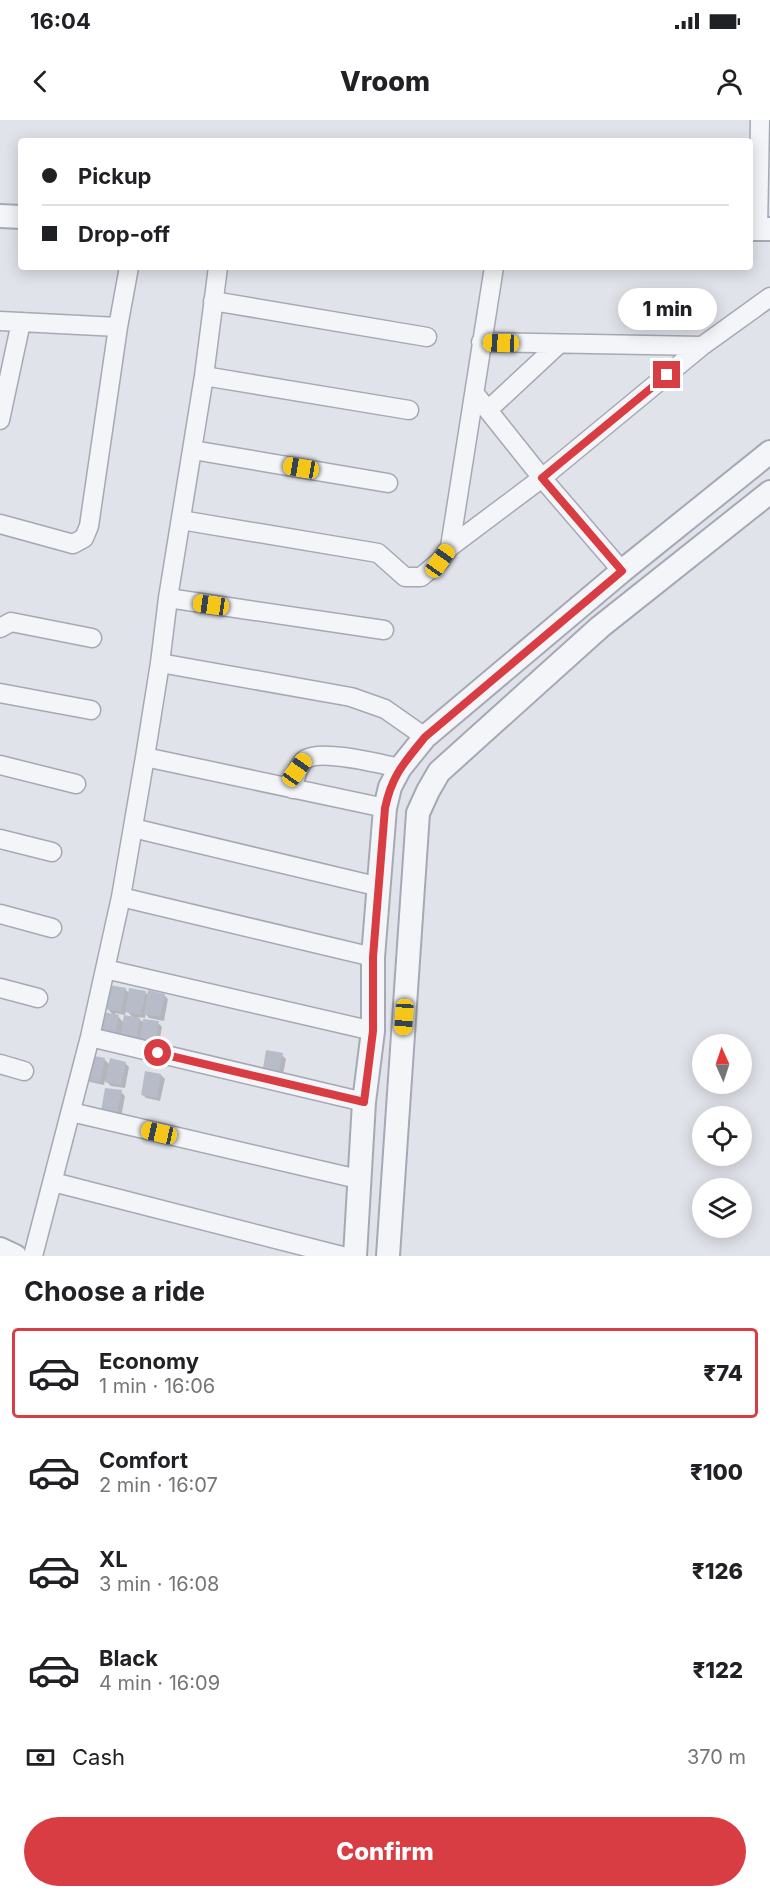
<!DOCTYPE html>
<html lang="en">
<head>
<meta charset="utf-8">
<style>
  :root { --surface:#fff; --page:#f2f2f2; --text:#202124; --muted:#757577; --line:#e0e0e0; --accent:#d83d44 }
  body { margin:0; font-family:Inter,sans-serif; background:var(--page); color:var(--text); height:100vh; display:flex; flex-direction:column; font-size:22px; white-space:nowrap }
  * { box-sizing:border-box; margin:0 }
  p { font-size:20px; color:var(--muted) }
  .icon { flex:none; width:33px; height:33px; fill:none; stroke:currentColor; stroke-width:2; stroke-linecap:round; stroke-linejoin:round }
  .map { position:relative; height:1136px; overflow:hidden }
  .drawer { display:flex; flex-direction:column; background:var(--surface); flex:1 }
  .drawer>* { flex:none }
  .banner { position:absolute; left:18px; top:18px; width:735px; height:132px; border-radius:6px; box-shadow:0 3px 15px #0003; display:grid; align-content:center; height:132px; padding:0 24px; background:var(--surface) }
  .needle { width:39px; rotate:357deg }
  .controls { position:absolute; left:692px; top:914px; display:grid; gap:12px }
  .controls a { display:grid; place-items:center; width:60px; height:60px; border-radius:50%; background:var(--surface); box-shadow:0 3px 15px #0003; font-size:30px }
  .end { position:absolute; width:27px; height:27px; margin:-14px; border:8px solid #d83d44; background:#fff; box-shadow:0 0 0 3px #fff }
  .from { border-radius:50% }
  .bubble { position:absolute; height:42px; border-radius:21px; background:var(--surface); box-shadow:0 3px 15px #0003; font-size:20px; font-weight:800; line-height:42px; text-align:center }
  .car { position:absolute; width:18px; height:36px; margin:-18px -9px; border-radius:8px; box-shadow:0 0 4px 2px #0007; background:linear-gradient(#f5c518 24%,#345 0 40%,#f5c518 0 76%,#345 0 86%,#f5c518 0) }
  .banner b { display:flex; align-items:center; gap:21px; height:57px; font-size:22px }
  .banner b+b { border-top:2px solid var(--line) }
  .banner i { width:15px; height:15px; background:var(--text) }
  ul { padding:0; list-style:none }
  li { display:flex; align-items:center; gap:18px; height:90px; margin:0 12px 9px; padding:0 12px; border:3px solid transparent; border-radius:6px }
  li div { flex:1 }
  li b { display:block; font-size:22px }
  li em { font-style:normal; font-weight:800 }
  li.selected { border-color:var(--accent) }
  li>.icon { width:54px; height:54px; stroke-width:1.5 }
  h2 { padding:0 24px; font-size:27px; line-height:72px }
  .pay { display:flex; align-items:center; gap:15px; height:66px; padding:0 24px; font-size:22px }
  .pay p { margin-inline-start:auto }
  .button { display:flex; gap:12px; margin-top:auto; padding:12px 24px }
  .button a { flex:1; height:69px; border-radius:36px; background:var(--accent); color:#fff; font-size:24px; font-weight:800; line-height:69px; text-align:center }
  .status { display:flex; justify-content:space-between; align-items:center; height:42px; padding:0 30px; background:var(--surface); direction:ltr }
  .status svg { height:16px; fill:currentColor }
  header { display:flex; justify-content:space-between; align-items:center; height:78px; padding:0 24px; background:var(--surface); font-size:27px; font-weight:800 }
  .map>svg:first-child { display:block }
</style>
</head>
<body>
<div class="status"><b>16:04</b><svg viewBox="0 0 49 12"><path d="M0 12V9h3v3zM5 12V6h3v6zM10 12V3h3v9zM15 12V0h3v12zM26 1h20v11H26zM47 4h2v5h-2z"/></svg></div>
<header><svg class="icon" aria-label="back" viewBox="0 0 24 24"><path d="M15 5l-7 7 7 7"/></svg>Vroom<svg class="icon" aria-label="person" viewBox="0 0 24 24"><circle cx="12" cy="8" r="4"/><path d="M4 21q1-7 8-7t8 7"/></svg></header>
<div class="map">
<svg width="770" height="1136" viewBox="0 0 770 1136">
  <rect width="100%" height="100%" fill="#e1e3ea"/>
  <path fill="#0003" fill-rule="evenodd" d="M125,869l5,5 15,-2 4,4 15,-1 4,4 -4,22 -15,-3 -3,-4 -2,6 1,-2 -8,-1 7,6h14l4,4 -4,22 -54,-10 10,-23 -7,-8zM126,890l7,8 -9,5 -9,-10 10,2z
    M282,935l4,4 -4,21 -19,-6z
    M104,939l6,6 15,-2 4,4 -4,21 -14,-2 -6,-6 -1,5 -14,-3 -4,-4z
    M161,955l4,4 -5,22 -14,-3 -4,-4z
    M121,972l4,4 -4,22 -15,-3z"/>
  <path fill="#b7bcc8" d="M109,865l17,3 -5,24 -16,-3z
    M129,868l17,3 -5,24 -16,-3z
    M148,870l17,4 -5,23 -16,-3z
    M103,892l16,3 -5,24 -16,-3z
    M124,895l16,3 -4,24 -16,-4z
    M143,899l16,2 -4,25 -16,-4z
    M266,930l17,3 -5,24 -16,-3z
    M89,935l16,3 -5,24 -16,-3z
    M110,938l16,4 -5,23 -16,-3z
    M145,951l16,3 -4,24 -16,-3z
    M105,968l17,2 -5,24 -16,-3z"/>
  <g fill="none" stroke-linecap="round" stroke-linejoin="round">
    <g stroke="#a6a9b5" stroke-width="21">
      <path id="minor" d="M758,109l2,-109
        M213,181l214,36
        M0,201l118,6
        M481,222l221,4
        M204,256l205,34
        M475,274l67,84 80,93
        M488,290l71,-66
        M0,300l21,-98
        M193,330l195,33
        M181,400l197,33 27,24h16l19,-16 10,-14 44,-280
        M0,404l73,20 11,-6 5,-12 29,-199 11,-60
        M450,427l92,-69 160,-132 68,-49
        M168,478l216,32
        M0,508l11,-6 81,16
        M160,543l191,34 34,12 40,28
        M0,573l91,17
        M145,637l240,51
        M0,645l76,19
        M293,669c2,-10 4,-24 13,-30 16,-10 75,5 94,9
        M133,708l247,59
        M0,719l52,13
        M121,777l252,60
        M0,794l52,14
        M105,849l268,62
        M0,868l38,10
        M90,917l274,65
        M0,944l24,7
        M71,992l287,67
        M53,1062l289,74
        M33,1136l57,-219 31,-140 24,-140 15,-94 8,-65 36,-222 14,-109"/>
    </g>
    <g stroke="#a6a9b5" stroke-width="26">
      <path id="tertiary" d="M0,96l21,1
        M750,109h20
        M0,1129l15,7
        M355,1136l9,-154 9,-71v-74l12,-149 5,-21 10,-19 25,-31 197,-166 148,-119
        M388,1136l30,-443 10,-22 11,-19 161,-145 170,-135"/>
    </g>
    <use href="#minor" stroke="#f4f5f8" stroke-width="18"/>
    <use href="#tertiary" stroke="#f4f5f8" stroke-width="22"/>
  </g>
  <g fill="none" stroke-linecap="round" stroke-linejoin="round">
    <path stroke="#d83d44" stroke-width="8" d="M158,933l206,49 9,-71v-74l12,-149c7,-33 19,-45 40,-71l197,-166 -80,-93 125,-103"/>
  </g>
</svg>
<div class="controls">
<a><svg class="needle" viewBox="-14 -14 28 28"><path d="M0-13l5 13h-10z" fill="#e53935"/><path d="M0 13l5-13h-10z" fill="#757577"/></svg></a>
<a><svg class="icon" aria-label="locate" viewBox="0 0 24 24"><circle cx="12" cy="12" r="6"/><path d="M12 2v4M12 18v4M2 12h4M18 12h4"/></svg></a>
<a><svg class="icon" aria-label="layers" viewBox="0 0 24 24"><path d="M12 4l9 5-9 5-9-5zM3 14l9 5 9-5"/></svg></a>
</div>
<i class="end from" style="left:158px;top:933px"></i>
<i class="end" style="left:667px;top:255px"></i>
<div class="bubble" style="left:618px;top:168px;width:99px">1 min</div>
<i class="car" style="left:501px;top:223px;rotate:272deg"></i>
<i class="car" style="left:301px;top:348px;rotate:280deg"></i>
<i class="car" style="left:440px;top:441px;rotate:35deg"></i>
<i class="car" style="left:211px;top:485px;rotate:278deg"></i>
<i class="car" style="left:297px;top:650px;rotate:35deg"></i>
<i class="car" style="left:404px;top:897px;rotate:184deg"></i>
<i class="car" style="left:159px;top:1013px;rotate:283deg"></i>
<div class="banner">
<b><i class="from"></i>Pickup</b>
<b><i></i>Drop-off</b>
</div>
</div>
<section class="drawer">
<h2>Choose a ride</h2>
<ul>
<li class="selected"><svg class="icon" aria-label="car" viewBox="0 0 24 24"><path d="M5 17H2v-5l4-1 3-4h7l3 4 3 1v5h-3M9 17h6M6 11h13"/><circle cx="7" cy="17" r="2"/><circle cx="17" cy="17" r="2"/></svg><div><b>Economy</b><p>1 min · 16:06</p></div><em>₹74</em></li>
<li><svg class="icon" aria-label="car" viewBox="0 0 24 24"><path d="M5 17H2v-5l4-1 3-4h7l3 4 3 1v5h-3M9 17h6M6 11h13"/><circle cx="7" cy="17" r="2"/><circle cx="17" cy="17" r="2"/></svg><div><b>Comfort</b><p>2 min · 16:07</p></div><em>₹100</em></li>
<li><svg class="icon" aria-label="car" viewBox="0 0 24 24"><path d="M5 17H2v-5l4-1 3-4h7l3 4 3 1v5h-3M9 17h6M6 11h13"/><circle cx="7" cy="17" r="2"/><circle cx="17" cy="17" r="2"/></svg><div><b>XL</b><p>3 min · 16:08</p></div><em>₹126</em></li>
<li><svg class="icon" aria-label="car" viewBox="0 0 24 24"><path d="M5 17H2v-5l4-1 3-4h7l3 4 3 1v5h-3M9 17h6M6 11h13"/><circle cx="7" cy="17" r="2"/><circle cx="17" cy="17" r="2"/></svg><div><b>Black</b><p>4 min · 16:09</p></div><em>₹122</em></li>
</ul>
<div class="pay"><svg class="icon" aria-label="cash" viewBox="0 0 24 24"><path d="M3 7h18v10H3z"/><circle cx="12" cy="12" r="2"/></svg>Cash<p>370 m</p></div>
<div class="button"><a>Confirm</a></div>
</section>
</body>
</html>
